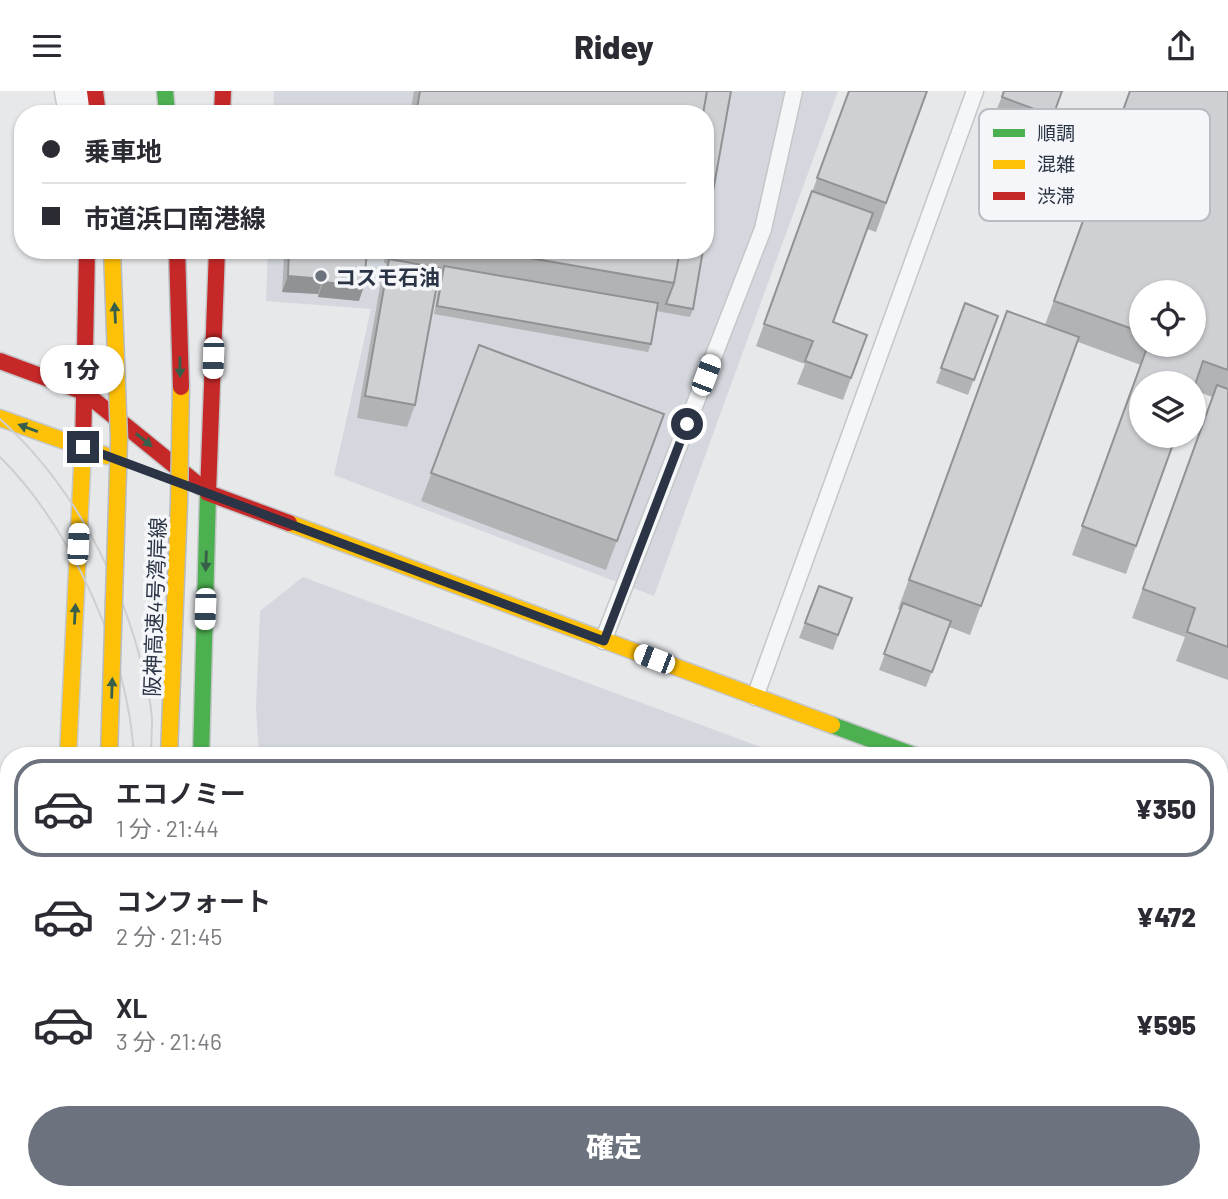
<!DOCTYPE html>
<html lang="ja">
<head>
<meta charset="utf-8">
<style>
  :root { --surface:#fff; --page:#f2f2f3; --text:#2b2b33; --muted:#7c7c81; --line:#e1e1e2; --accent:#6c737f }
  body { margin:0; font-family:Barlow,"Noto Sans JP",sans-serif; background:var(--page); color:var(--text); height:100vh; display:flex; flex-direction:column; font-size:26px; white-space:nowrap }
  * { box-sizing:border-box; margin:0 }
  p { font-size:23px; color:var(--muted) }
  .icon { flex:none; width:38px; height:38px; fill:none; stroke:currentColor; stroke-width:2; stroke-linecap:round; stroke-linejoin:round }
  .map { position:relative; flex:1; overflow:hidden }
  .drawer { position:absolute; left:0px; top:656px; width:1228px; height:453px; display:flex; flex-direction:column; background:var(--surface); border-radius:28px 28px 0 0; box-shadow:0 2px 5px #0004 }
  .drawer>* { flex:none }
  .hud { position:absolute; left:14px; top:14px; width:700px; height:154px; border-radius:28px; box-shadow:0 2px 5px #0004; display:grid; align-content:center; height:154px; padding:0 28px; background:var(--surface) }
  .tools { position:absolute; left:1129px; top:189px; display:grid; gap:14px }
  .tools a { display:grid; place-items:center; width:77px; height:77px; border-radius:50%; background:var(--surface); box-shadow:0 2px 5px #0004; font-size:35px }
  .end { position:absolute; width:32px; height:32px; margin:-16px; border:9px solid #2b3445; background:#fff; box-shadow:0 0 0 4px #fff }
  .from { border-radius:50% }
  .bubble { position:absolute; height:49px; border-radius:24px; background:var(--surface); box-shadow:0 2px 5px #0004; font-size:23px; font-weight:800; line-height:49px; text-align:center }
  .car { position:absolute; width:21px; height:42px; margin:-21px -10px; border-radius:9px; box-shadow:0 0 5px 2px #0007; background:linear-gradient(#fff 24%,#345 0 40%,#fff 0 76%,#345 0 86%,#fff 0) }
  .hud b { display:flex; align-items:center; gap:24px; height:66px; font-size:26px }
  .hud b+b { border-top:2px solid var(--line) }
  .hud i { width:18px; height:18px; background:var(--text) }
  ul { padding:12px 0 0; list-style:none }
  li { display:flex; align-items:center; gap:21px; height:98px; margin:0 14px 10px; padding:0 14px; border:4px solid transparent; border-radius:28px }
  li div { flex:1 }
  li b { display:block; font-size:26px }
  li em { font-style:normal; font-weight:800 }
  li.selected { border-color:var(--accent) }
  li>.icon { width:63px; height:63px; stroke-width:1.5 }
  .action { display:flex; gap:14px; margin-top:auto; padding:14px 28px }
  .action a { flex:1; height:80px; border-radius:42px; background:var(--accent); color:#fff; font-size:28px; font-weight:800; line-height:80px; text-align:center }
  header { display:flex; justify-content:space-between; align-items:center; height:91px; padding:0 28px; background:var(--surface); font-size:32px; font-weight:800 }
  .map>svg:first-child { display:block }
</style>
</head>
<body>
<header><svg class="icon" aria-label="menu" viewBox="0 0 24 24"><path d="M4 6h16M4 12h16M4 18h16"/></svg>Ridey<svg class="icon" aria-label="share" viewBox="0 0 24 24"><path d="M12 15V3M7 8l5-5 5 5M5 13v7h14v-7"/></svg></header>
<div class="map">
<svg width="1228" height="1108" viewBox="0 0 1228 1108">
  <rect width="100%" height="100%" fill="#e6e8ea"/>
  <path fill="#d4d7dd" d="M274,0h564l-184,505 -320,-121 37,-166 -105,-8 2,-51h437v-136h-432z
    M303,486l482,179h-526l-3,-48 4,-97z
    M1220,826l8,3v139l-8,23z
    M277,1101h903l-2,7h-902z"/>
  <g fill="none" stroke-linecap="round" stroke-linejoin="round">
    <g stroke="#c4c6c8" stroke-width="19">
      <path id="lane" d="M603,550l160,-412 31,-138
        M755,606l220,-606"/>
    </g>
    <g stroke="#c4c6c8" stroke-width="35">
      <path id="street" d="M71,0l4,23"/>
    </g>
    <g stroke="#c4c6c8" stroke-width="19">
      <path id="fast" d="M165,0l2,23
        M832,634l84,31
        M201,665l7,-263
        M1220,775l8,3
        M0,1090l9,3
        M46,1101v7
        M92,1101v7
        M236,1101v7"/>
    </g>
    <g stroke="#c4c6c8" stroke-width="19">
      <path id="slow" d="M0,327l107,38
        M289,432l543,202
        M68,665l15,-308
        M152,1101v7
        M191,1101v7"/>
    </g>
    <g stroke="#c4c6c8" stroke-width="19">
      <path id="jam" d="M95,0l3,23
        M222,23l1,-23
        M217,159l-9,243 81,30
        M0,270l84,31 117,95
        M83,357l4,-198"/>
    </g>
    <use href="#lane" stroke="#f5f6f7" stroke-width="16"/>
    <use href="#street" stroke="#f5f6f7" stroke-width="32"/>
    <use href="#fast" stroke="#4caf50" stroke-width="16"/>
    <use href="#slow" stroke="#ffc107" stroke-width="16"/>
    <use href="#jam" stroke="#c62828" stroke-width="16"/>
    <path stroke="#cecfd2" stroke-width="2" d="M0,328c66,60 109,137 135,221 7,26 15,52 17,79 0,12 -1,25 -1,37
      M0,366c73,73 128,197 134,299
      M118,1108v-7
      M132,1108l1,-7"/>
    <g stroke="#b8bbbf" stroke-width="19" stroke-linecap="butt">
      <path id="slow-bridge" d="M109,665l10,-316 -7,-190
        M169,665l10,-253 2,-116"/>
    </g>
    <g stroke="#b8bbbf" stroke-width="19" stroke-linecap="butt">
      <path id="jam-bridge" d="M177,159l4,137"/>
    </g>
    <use href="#slow-bridge" stroke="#ffc107" stroke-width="16"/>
    <use href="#jam-bridge" stroke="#c62828" stroke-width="16"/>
  </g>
  <path fill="#b1b3b5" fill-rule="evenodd" d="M414,0h317l-26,23h-295z
    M849,0h78l-51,141 -9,-3 -34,93 34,13 -24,65 -46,-16 8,-20 -49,-18z
    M1004,0h58l-17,47 -52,-19z
    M1130,0h98v589l-52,-19 9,-24 -53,-19 80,-221 -18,-7v-7l-18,53 -50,138 -54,-19 69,-190 -63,-23 -108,293 -21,-8 -23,60 -47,-17 22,-60 -3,-1 109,-298 38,14zM1141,201l53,53h-53z
    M287,159h84v2h-4l-8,49 -41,-4v-3l-36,-2 2,-36z
    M386,159h317l-10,59 -3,8 -34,-6 -5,33 -3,8 -214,-38 7,-41h-2l-24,132 -8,22 -50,-9 24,-137 6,-17 -3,-1z
    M965,212l33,13 -30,79 -32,-12z
    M479,254l185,69 -58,156 -185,-69z
    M819,495l33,12 -19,52 -34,-12z"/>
  <path fill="#909294" d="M288,185l35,3 -5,15 -36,-2z
    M323,191l41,4 -5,15 -41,-4z"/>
  <path fill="#ced0d3" stroke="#909294" stroke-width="2" d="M420,0h287l-4,23h-287z
    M707,0h24l-26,145v-122h-2z
    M849,0h78l-41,112 -69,-25z
    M1004,0h58l-9,25 -51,-19z
    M1130,0h98v279l-25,-9 -9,27v-5h-53v53h35l-40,110 -54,-20 66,-181h46v-53h-53v40l-87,-31z
    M812,100l61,22 -40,109 34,13 -16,43 -46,-17 8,-20 -49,-17z
    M289,159h78l-3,36 -41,-4v-3l-35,-3z
    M484,159h196l-6,33z
    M680,159h23l-10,59 -27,-5 8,-21z
    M389,168l51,9 -25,137 -50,-9z
    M444,175l214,37 -7,41 -214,-38z
    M965,212l33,13 -24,64 -33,-12z
    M1007,220l72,26 -98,269 -72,-26z
    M479,254l185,69 -47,127 -186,-68z
    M1217,294l11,4v258l-41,-15 8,-24 -52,-19z
    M819,495l33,12 -14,37 -33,-12z
    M903,512l48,18 -19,51 -48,-18z
    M487,659l18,6h-20z
    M409,1101h688l-2,7h-689z"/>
  <defs><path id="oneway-solid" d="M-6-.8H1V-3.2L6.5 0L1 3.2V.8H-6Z" transform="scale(1.75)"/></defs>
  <g fill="#375f49">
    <use href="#oneway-solid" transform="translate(115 222) rotate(-93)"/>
    <use href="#oneway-solid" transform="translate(180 276) rotate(89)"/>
    <use href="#oneway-solid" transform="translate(28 337) rotate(-160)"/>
    <use href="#oneway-solid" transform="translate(144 349) rotate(39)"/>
    <use href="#oneway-solid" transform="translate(206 470) rotate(92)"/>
    <use href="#oneway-solid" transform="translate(75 523) rotate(-87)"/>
    <use href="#oneway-solid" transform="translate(112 597) rotate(-88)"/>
  </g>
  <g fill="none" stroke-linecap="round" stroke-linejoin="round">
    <path stroke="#2b3445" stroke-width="9" d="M83,356l521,194 83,-217"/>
  </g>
  <circle fill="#6c737f" stroke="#f4f6f9" stroke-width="2.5" cx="321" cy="185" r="7"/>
  <g text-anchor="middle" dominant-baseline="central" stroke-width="7" stroke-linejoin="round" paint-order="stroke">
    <g font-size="21" font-weight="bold" fill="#2b3445" stroke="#f4f6f9" text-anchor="start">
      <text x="335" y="185">コスモ石油</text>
    </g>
    <g font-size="21" fill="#2b3445" stroke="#f4f6f9">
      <text transform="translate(154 516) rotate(-88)">阪神高速4号湾岸線</text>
    </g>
  </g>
  <rect x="979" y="18" width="231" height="112" rx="10" fill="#f4f6f9" stroke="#b8bcc3" stroke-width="2"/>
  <rect x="993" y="38" width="32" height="8" fill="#4caf50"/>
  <rect x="993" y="69" width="32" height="9" fill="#ffc107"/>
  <rect x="993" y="101" width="32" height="8" fill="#c62828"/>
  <g font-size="19" fill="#2b3445">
    <text x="1037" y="49">順調</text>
    <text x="1037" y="80">混雑</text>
    <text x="1037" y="112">渋滞</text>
  </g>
</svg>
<div class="tools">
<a><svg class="icon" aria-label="locate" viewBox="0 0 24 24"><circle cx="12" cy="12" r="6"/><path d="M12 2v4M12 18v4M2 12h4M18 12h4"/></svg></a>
<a><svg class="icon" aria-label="layers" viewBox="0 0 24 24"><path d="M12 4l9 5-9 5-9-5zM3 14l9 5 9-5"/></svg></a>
</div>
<i class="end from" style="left:687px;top:333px"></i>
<i class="end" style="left:83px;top:356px"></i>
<div class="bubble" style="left:40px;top:254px;width:84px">1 分</div>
<i class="car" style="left:213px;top:267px;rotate:182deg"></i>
<i class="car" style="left:706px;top:284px;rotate:21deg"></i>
<i class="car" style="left:78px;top:453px;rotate:3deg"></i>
<i class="car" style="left:205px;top:518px;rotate:182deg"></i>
<i class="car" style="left:654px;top:568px;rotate:291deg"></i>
<div class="hud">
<b><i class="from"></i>乗車地</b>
<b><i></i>市道浜口南港線</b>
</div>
<section class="drawer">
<ul>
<li class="selected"><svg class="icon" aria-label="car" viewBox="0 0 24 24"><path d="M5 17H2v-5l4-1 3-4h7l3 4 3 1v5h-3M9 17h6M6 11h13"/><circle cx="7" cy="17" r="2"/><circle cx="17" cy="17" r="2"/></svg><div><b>エコノミー</b><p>1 分 · 21:44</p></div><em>¥350</em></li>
<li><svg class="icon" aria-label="car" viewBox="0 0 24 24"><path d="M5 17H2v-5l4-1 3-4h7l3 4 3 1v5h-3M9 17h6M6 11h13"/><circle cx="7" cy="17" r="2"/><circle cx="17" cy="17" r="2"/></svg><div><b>コンフォート</b><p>2 分 · 21:45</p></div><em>¥472</em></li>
<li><svg class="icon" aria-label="car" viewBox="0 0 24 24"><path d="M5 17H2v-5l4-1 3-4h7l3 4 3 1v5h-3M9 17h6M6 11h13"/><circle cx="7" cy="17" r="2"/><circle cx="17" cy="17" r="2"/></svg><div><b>XL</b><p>3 分 · 21:46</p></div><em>¥595</em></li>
</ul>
<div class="action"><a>確定</a></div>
</section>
</div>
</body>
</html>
